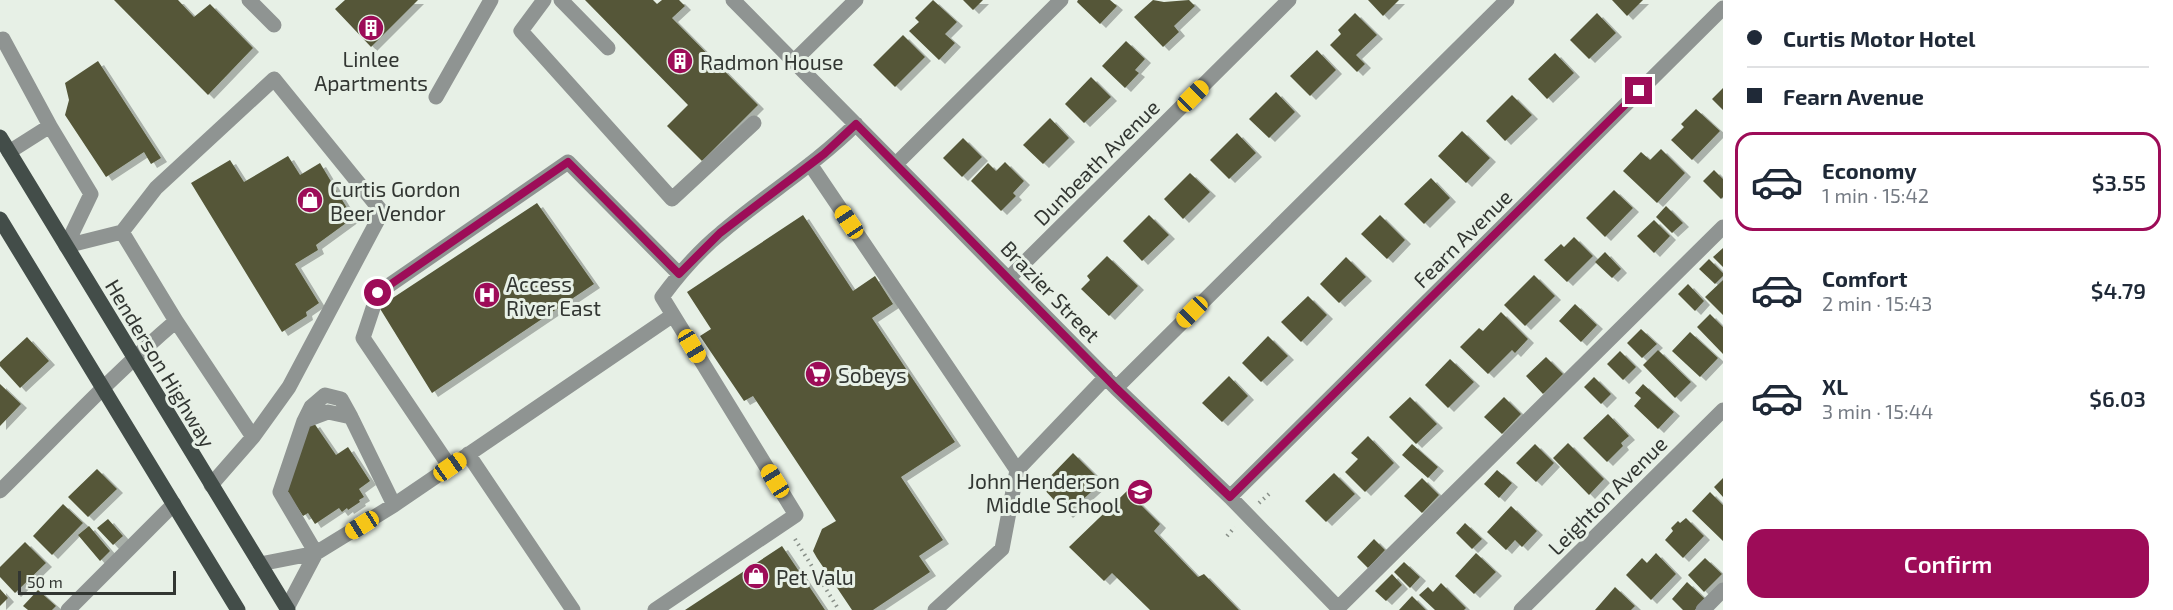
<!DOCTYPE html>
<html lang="en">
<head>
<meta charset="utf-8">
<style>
  :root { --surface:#fff; --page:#f6f6f7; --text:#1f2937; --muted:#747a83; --line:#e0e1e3; --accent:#9d0c58 }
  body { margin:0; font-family:"Exo 2",sans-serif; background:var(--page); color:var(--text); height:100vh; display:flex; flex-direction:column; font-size:22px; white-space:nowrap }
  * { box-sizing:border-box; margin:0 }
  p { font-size:20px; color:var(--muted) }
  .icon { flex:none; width:33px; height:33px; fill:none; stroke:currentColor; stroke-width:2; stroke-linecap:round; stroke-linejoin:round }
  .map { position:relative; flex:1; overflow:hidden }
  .side { display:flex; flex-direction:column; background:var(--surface); width:450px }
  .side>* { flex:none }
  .top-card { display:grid; align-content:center; height:132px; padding:0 24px; background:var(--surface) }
  .scale { position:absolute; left:18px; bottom:15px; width:158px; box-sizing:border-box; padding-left:6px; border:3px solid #323632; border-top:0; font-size:16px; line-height:21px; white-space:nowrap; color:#323632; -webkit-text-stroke:4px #e7f0e6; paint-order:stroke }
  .end { position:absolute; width:27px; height:27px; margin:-14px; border:8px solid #9d0c58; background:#fff; box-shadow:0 0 0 3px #fff }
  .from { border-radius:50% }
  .car { position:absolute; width:18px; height:36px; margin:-18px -9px; border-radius:8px; box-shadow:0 0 4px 2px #0007; background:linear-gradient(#f5c518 24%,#345 0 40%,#f5c518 0 76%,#345 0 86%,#f5c518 0) }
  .top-card b { display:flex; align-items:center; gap:21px; height:57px; font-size:22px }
  .top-card b+b { border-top:2px solid var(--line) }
  .top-card i { width:15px; height:15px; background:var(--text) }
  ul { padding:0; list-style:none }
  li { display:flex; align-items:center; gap:18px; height:99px; margin:0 12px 9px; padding:0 12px; border:3px solid transparent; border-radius:18px }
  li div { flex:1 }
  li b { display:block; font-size:22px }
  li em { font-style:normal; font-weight:600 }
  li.on { border-color:var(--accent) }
  li>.icon { width:54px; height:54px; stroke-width:1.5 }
  .button { display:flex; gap:12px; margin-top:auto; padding:12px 24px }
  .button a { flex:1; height:69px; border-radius:18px; background:var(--accent); color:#fff; font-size:24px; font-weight:600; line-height:69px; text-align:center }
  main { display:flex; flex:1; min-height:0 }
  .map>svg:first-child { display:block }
</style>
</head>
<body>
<main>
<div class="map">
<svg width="1723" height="610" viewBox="0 0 1723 610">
  <defs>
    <filter id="shadow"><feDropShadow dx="6" dy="4" stdDeviation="0" flood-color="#0004"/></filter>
  </defs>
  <rect width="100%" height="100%" fill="#e7f0e6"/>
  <path fill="#545738" filter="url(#shadow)" d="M114,0h64l16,17 16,-13 43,44 -45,47z
    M345,0h73l-47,47 -36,-38z
    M585,0h68l4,4 5,-4h17l6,6 -13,12 86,87 -56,56 -35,-35 21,-21z
    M933,0l24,22 -12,12 10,9 -16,17 -30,-29 10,-9 -4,-4z
    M963,0h20l-10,10z
    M1078,0h32l7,6 -17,18 -23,-22z
    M1153,0l11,2 25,-2 6,6 -21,20 5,6 -16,15 -29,-30z
    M1368,0h31l-16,16z
    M1612,0h31l-16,16z
    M1355,13l22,22 -21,20 9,9 -8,8 -27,-27 11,-11 -3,-4z
    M1597,13l19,20 -27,26 -19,-19z
    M903,35l22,22 -30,30 -22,-22z
    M1126,41l19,18 -10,11 4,3 -14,15 -23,-22z
    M1317,50l19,20 -26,26 -20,-20z
    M1555,53l19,20 -27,26 -19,-20z
    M98,61l63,97 -10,6 -7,-12 -38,25 -41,-62 4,-15 -4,-17z
    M1091,77l20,20 -27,26 -19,-19z
    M1723,88v22l-11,-11z
    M1276,92l19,20 -26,26 -20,-19z
    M1512,95l20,20 -27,26 -19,-20z
    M1696,109l24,22 -28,29 -21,-20 13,-13 -3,-3z
    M1050,118l19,20 -26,26 -20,-19z
    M1462,131l28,27 -24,25 -28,-27z
    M1237,133l19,20 -27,26 -19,-19z
    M963,138l19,19 -20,20 -19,-19z
    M1661,149l24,24 -28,30 -34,-32 18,-19 9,8z
    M288,156l12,19 20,-12 33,55 -37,27 2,5 -23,14 24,39 -13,9 1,4 -25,16 -91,-149 39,-23 14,22z
    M1005,162l19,19 -11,12 3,3 -15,15 -30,-30 17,-18 8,8z
    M1714,170l9,9v18l-2,2 -18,-18z
    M1190,173l20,19 -27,27 -19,-20z
    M1431,178l19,20 -26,26 -20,-20z
    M1614,190l19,18 -28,29 -19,-19z
    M537,203l57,81 -162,109 -53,-86z
    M1666,206l17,17 -11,10 -16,-16z
    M803,215l50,76 22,-15 18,28 -21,14 83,124 -54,35 42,63 -24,16 11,16 -57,38h-21l-35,-52 -4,-7 9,-22 14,-8 -83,-125 -9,5 -44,-65 11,-7 -24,-37z
    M1149,215l20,20 -27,26 -19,-20z
    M1380,215l25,25 -18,19 -26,-25z
    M1654,220l16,16 -16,17 -17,-17z
    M1574,237l19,19 -26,26 -23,-22 17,-16 3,3z
    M1723,248v19l-10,-10z
    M1605,252l16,17 -9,9 -17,-16z
    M1107,256l31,30 -29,30 -28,-27 9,-9 -3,-4z
    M1346,257l20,20 -27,26 -19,-19z
    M1709,259l14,14v3l-8,8 -16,-15z
    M1534,275l21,21 -30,30 -21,-21z
    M1723,280v35l-18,-18z
    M1688,284l16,17 -9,10 -17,-17z
    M1308,296l19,19 -26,27 -20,-20z
    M1575,304l22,21 -16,17 -22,-21z
    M1501,312l27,27 -13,14 -3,-3 -24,24 -28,-27 19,-19 4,3z
    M1710,314l13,13v27l-26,-27z
    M1641,329l16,15 -15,14 -15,-15z
    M1690,332l28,26 -18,19 -28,-26z
    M1268,336l20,20 -27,26 -19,-19z
    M27,337l22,24 -29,27 -20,-22v-4z
    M1658,350l33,32 -16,16 -32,-33z
    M1620,351l16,16 -13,13 -16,-16z
    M1546,357l17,17 -20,20 -17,-18z
    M1450,359l24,23 -26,26 -23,-23z
    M1229,376l19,20 -26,26 -20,-19z
    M1594,377l17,17 -10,10 -17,-17z
    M0,384l21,20 -21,22z
    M1643,384l31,28 -16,17 -24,-23 7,-8 -6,-5z
    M1410,397l27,27 -21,20 -27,-27z
    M1504,397l17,17 -19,20 -18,-17z
    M1608,414l21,22 -8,7 2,3 -16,16 -24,-24z
    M314,423l22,32 12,-8 22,34 -11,8 5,8 -5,3 1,2 -12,8 -1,-2 -5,4 -3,-4 -24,16 -7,-11 -5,3 -18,-27 23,-62z
    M1368,436l26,27 -29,29 -20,-20 13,-13 -7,-6z
    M1568,443l36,36 -15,16 -36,-37z
    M1412,444l26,23 -10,11 -26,-23z
    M1535,444l19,19 -18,19 -20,-19z
    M1073,453l29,29 -35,32 -26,-28z
    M97,469l20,20 -29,28 -20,-20z
    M1497,470l15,13 -13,15 -15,-14z
    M1334,473l21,21 -29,28 -21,-21z
    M1422,478l17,17 -17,18 -18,-17z
    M1723,478v19l-9,-10z
    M1127,491l33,33 -6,7 44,46 6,-3 35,36h-89l-38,-37 -8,8 -35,-34z
    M1710,492l13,13v36l-31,-30z
    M63,504l20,19 -31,32 -19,-19z
    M1511,506l26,25 -15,16 -7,-7 -9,10 -19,-18z
    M1686,518l18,18 -21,22 -18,-18 8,-9 -2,-3 7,-7 2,2z
    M108,519l15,17 -10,9 -16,-17z
    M1465,523l17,16 -10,10 -16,-16z
    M89,526l21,25 -10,10 -22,-26z
    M1374,539l11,11 -17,18 -11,-11z
    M25,542l21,21 -31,30 -15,-16v-10z
    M782,546l43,64h-140z
    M1476,553l20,19 -22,22 -19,-18z
    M1656,553l20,21 -25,26 -25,-25 16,-17 5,5z
    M1705,558l17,16 -18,18 -16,-17z
    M1404,562l16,15 -10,11 -16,-16z
    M1392,574l10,11 -16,16 -11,-10z
    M1687,582l18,17 -10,11h-12l-11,-11z
    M1441,583l25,25 -2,2h-29l-16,-15 9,-8 5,5z
    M1615,587l20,19 -4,4h-36z
    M0,589l8,9 -8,8z
    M38,590l18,16 -4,4h-24l-5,-4z
    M1412,596l14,14h-27z"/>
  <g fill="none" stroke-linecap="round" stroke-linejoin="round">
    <path stroke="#899089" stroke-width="4" stroke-dasharray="1.5 4.5" stroke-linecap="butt" d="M1259,503l11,-10
      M1227,536l8,-9
      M795,539l44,71"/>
    <path stroke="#8f9492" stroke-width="15" d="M249,0l25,25
      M544,0l-23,31 151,168 82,-76
      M561,0l47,48
      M733,0l383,388 114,109 110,113
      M0,42l3,-3 47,87
      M794,61l62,-61
      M436,97l55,-97
      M9,152l41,-26 41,68 -25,52
      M810,164l207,306
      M896,164l165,-164
      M66,246l56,-14
      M1009,278l280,-278
      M1116,388l391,-388
      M304,421l7,-14 14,-12 16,4 10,18
      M468,454l105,156
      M450,467l-87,-129 15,-45 190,-131 111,112
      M211,485l42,-48 36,-50 93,-175 -108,-133 -118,109 -34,44 54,89 77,116
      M0,491c58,-57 114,-117 176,-170
      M1230,497l493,-489
      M316,553l-36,-61 24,-71 24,-9 23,5 43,88
      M260,564l56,-11 78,-48 279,-190
      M287,608l29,-55
      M1338,608l385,-381
      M68,610l106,-106
      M655,610l141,-95 -134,-218c17,-23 37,-46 59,-64 44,-38 94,-68 135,-109
      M935,610l67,-61 15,-79 89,-93
      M1521,610l202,-200
      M1703,610l20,-20"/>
    <path stroke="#434d49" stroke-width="15" d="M0,137l288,473
      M0,219l238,391"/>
  </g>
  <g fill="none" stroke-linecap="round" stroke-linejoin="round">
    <path stroke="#9d0c58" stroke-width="8" d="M378,293l190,-131 111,112 41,-41 104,-79 32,-30 260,264 114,109 409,-406"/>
  </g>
  <defs>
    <g id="building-disc" transform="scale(1.35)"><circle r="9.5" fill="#9d0c58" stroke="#e7f0e6"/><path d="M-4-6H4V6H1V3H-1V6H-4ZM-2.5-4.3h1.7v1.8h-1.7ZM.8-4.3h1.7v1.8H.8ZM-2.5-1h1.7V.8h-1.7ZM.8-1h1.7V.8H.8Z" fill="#fff"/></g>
    <g id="shop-disc" transform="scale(1.35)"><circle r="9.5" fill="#9d0c58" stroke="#e7f0e6"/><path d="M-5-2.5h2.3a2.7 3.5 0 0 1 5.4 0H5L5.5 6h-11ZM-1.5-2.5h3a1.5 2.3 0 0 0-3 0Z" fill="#fff"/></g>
    <g id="hospital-disc" transform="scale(1.35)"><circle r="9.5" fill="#9d0c58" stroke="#e7f0e6"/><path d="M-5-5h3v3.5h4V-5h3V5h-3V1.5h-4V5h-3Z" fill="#fff"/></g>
    <g id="supermarket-disc" transform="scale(1.35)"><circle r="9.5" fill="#9d0c58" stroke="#e7f0e6"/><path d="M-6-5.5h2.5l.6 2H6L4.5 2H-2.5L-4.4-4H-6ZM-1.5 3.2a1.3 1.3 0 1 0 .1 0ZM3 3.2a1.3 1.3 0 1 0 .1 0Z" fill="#fff"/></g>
    <g id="school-disc" transform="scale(1.35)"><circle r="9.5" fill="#9d0c58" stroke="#e7f0e6"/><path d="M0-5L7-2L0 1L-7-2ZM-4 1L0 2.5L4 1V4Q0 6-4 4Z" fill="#fff"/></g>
  </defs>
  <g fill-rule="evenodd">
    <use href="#building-disc" x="371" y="28"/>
    <use href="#building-disc" x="680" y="61"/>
    <use href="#shop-disc" x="310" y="200"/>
    <use href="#hospital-disc" x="487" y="295"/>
    <use href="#supermarket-disc" x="818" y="374"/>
    <use href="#school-disc" x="1140" y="492"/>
    <use href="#shop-disc" x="756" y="576"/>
  </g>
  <g text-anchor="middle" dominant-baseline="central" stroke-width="6" stroke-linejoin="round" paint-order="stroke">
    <g font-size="21" fill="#323632" stroke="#e7f0e6" text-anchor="start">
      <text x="371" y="58" text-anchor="middle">Linlee<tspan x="371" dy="24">Apartments</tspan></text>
      <text x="700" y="61">Radmon House</text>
      <text x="330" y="188">Curtis Gordon<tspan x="330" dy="24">Beer Vendor</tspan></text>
      <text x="506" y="283">Access<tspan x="506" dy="24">River East</tspan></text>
      <text x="838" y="374">Sobeys</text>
      <text x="1120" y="480" text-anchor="end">John Henderson<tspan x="1120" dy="24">Middle School</tspan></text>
      <text x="776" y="576">Pet Valu</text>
    </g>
    <g font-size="21" fill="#323632" stroke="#e7f0e6">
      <text transform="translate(1096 162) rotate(-45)">Dunbeath Avenue</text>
      <text transform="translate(1462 238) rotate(-45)">Fearn Avenue</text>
      <text transform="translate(1051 291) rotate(46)">Brazier Street</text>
      <text transform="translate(161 363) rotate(59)">Henderson Highway</text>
      <text transform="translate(1607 495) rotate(-45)">Leighton Avenue</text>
    </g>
  </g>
</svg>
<div class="scale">50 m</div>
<i class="end from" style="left:378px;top:293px"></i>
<i class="end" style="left:1639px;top:91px"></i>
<i class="car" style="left:1193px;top:96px;rotate:45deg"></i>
<i class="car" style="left:849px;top:222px;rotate:326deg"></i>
<i class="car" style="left:1192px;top:312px;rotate:225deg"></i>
<i class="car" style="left:692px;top:346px;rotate:149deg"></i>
<i class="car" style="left:450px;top:467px;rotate:55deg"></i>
<i class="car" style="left:775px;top:481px;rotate:328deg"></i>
<i class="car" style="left:362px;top:525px;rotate:238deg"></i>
</div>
<section class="side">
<div class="top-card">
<b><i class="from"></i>Curtis Motor Hotel</b>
<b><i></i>Fearn Avenue</b>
</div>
<ul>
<li class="on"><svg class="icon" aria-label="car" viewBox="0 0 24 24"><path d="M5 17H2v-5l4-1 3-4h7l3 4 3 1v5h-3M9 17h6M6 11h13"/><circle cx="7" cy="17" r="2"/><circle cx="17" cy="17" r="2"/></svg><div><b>Economy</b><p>1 min · 15:42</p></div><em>$3.55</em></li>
<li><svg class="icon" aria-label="car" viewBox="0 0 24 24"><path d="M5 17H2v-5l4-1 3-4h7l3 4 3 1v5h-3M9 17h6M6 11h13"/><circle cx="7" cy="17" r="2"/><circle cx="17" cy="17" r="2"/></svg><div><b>Comfort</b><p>2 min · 15:43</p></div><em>$4.79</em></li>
<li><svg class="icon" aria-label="car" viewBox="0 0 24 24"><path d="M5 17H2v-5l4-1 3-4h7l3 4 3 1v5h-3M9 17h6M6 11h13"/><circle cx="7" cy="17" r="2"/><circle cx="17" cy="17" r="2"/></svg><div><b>XL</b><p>3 min · 15:44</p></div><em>$6.03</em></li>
</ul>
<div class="button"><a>Confirm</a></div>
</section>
</main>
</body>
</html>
